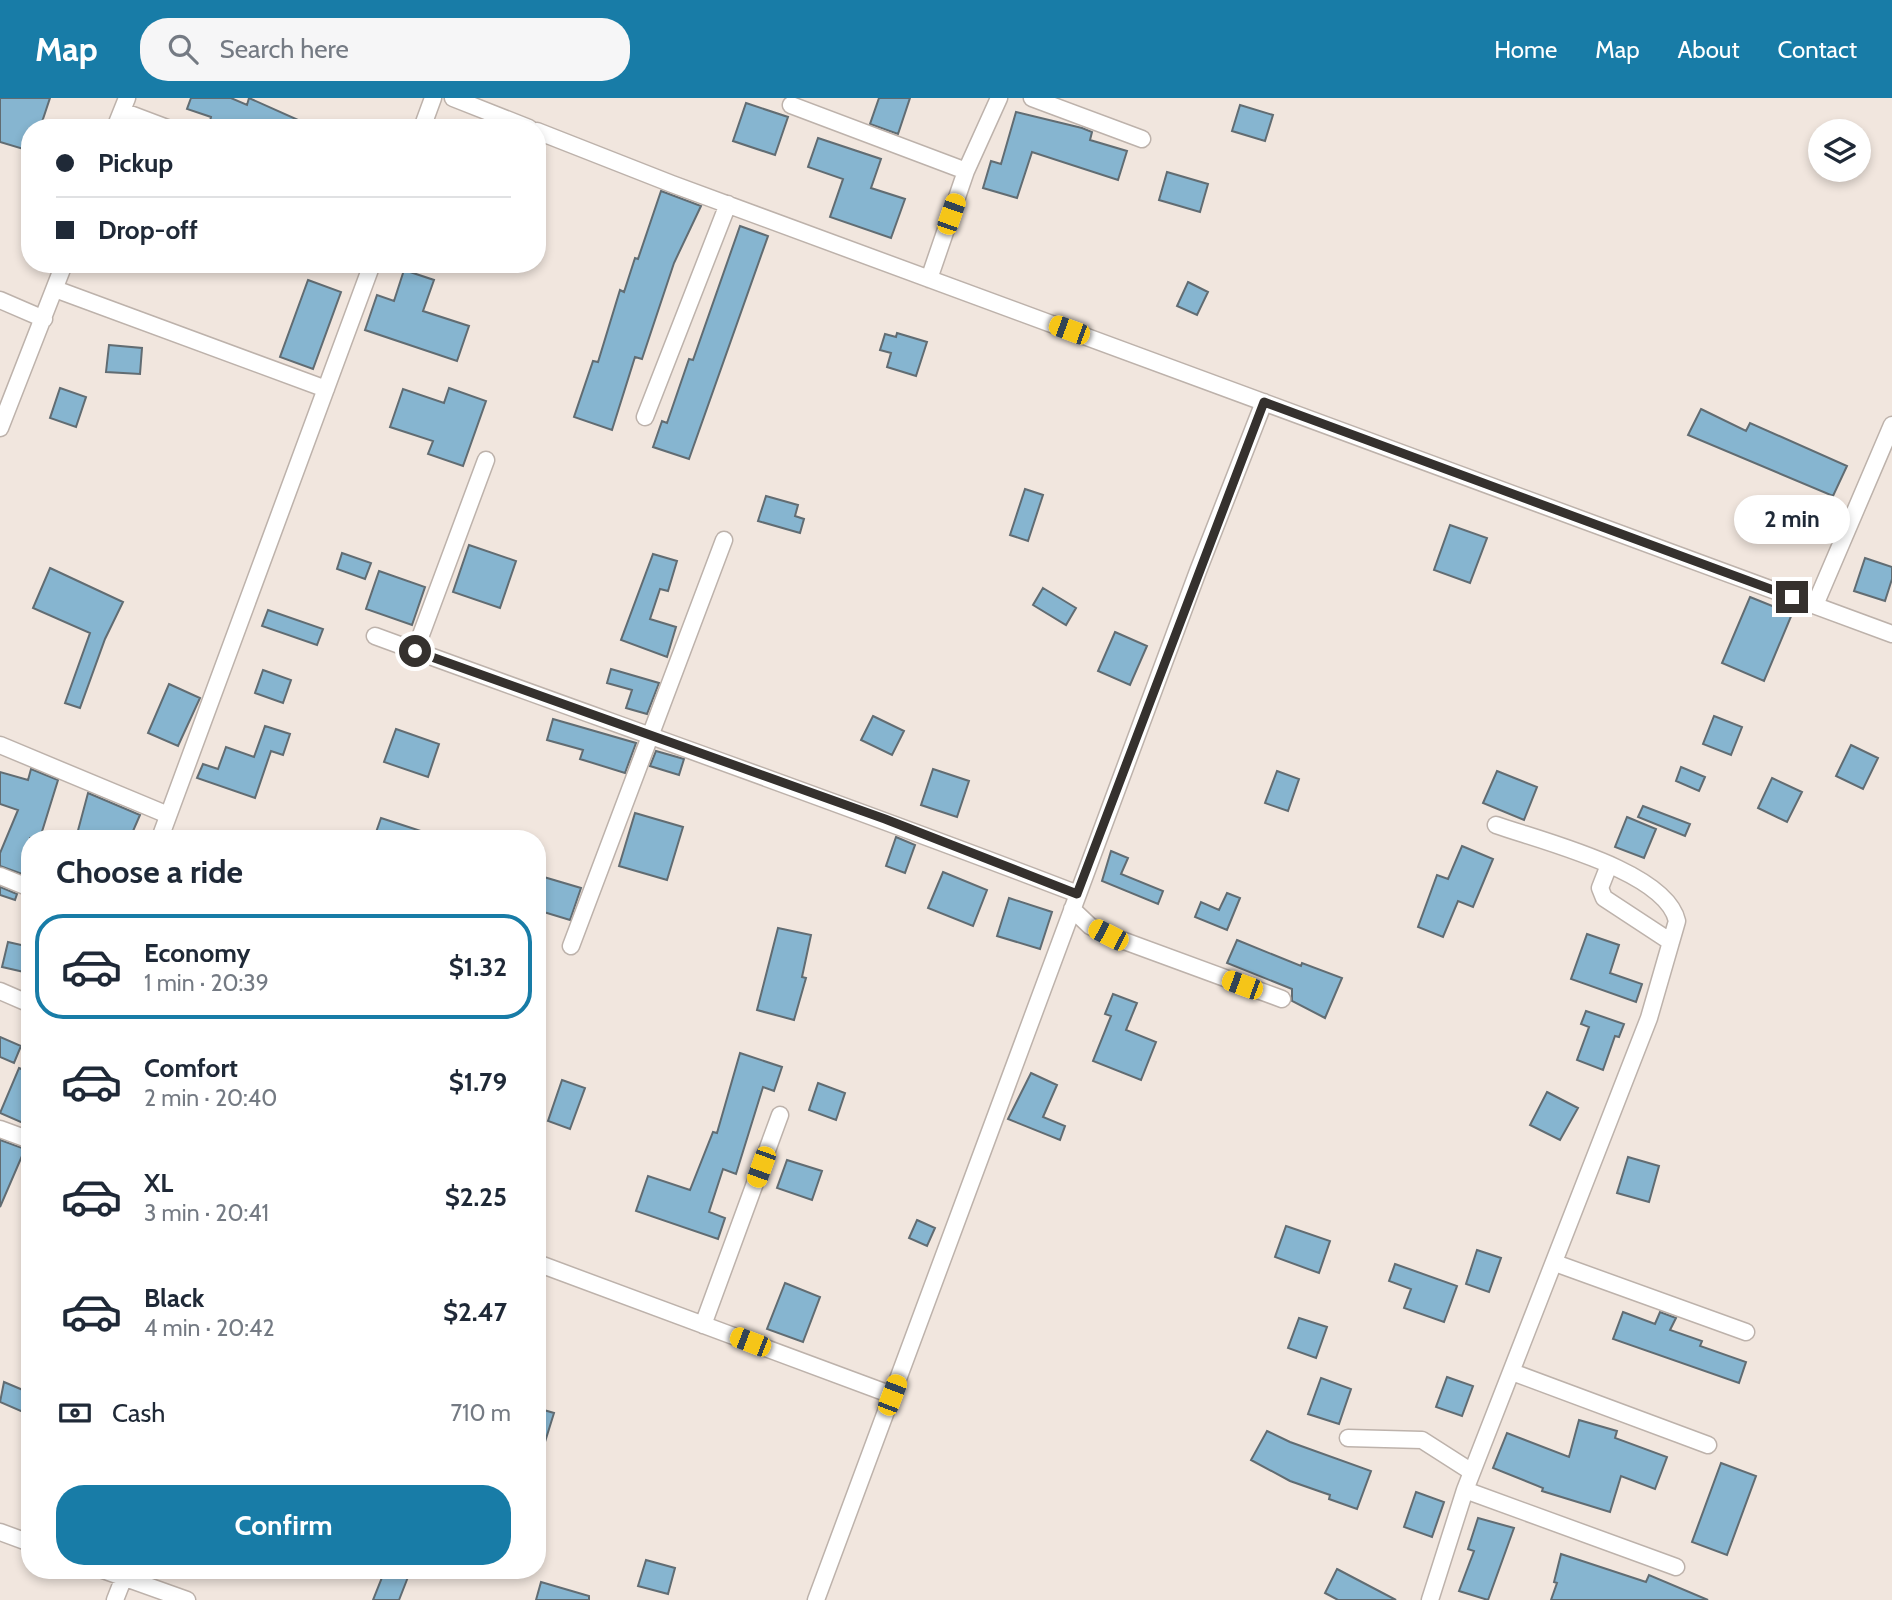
<!DOCTYPE html>
<html lang="en">
<head>
<meta charset="utf-8">
<style>
  :root { --surface:#fff; --page:#f6f6f7; --text:#1f2937; --muted:#747a83; --line:#e0e1e3; --accent:#187ca7 }
  body { margin:0; font-family:Cabin,sans-serif; background:var(--page); color:var(--text); height:100vh; display:flex; flex-direction:column; font-size:26px; white-space:nowrap }
  * { box-sizing:border-box; margin:0 }
  p { font-size:23px; color:var(--muted) }
  .icon { flex:none; width:38px; height:38px; fill:none; stroke:currentColor; stroke-width:2; stroke-linecap:round; stroke-linejoin:round }
  .map { position:relative; flex:1; overflow:hidden }
  .details { position:absolute; left:21px; top:732px; width:525px; height:749px; display:flex; flex-direction:column; background:var(--surface); border-radius:28px; box-shadow:0 4px 10px #0003 }
  .details>* { flex:none }
  .guide { position:absolute; left:21px; top:21px; width:525px; height:154px; border-radius:28px; box-shadow:0 4px 10px #0003; display:grid; align-content:center; height:154px; padding:0 35px; background:var(--surface) }
  .controls { position:absolute; left:1808px; top:21px; display:grid; gap:14px }
  .controls a { display:grid; place-items:center; width:63px; height:63px; border-radius:50%; background:var(--surface); box-shadow:0 4px 10px #0003; font-size:35px }
  .end { position:absolute; width:32px; height:32px; margin:-16px; border:9px solid #35312e; background:#fff; box-shadow:0 0 0 4px #fff }
  .from { border-radius:50% }
  .bubble { position:absolute; height:49px; border-radius:24px; background:var(--surface); box-shadow:0 4px 10px #0003; font-size:23px; font-weight:700; line-height:49px; text-align:center }
  .car { position:absolute; width:21px; height:42px; margin:-21px -10px; border-radius:9px; box-shadow:0 0 5px 2px #0007; background:linear-gradient(#f5c518 24%,#345 0 40%,#f5c518 0 76%,#345 0 86%,#f5c518 0) }
  .guide b { display:flex; align-items:center; gap:24px; height:66px; font-size:26px }
  .guide b+b { border-top:2px solid var(--line) }
  .guide i { width:18px; height:18px; background:var(--text) }
  ul { padding:0; list-style:none }
  li { display:flex; align-items:center; gap:21px; height:105px; margin:0 14px 10px; padding:0 21px; border:4px solid transparent; border-radius:28px }
  li div { flex:1 }
  li b { display:block; font-size:26px }
  li em { font-style:normal; font-weight:700 }
  li.current { border-color:var(--accent) }
  li>.icon { width:63px; height:63px; stroke-width:1.5 }
  h2 { padding:0 35px; font-size:32px; line-height:84px }
  .pay { display:flex; align-items:center; gap:18px; height:77px; padding:0 35px; font-size:26px }
  .pay p { margin-inline-start:auto }
  .action { display:flex; gap:14px; margin-top:auto; padding:14px 35px }
  .action a { flex:1; height:80px; border-radius:28px; background:var(--accent); color:#fff; font-size:28px; font-weight:700; line-height:80px; text-align:center }
  header { display:flex; align-items:center; gap:42px; box-sizing:border-box; height:98px; padding:0 35px; background:var(--accent); color:#fff }
  header strong { font-size:33px }
  nav { display:flex; gap:38px; margin-inline-start:auto; font-size:24px }
  .search { width:490px; height:63px; background:var(--page); display:flex; align-items:center; gap:18px; box-sizing:border-box; padding:0 24px; border-radius:28px; color:var(--muted); font-size:26px }
  .map>svg:first-child { display:block }
</style>
</head>
<body>
<header>
<strong>Map</strong>
<div class="search"><svg class="icon" aria-label="search" viewBox="0 0 24 24"><circle cx="10" cy="10" r="6"/><path d="M15 15l6 6"/></svg>Search here</div>
<nav><a>Home</a><a>Map</a><a>About</a><a>Contact</a></nav>
</header>
<div class="map">
<svg width="1892" height="1502" viewBox="0 0 1892 1502">
  <rect width="100%" height="100%" fill="#f1e6de"/>
  <path fill="#86b5d0" stroke="#616c72" stroke-width="2" d="M0,0h50l-10,30h-10v23l-30,-9z
    M191,0h40l16,7 2,-7 67,30h-100l-7,-3 2,-8 -24,-8z
    M879,0h31l-12,36 -28,-10z
    M746,5l42,14 -13,38 -42,-14z
    M1240,7l33,10 -8,26 -33,-10z
    M1016,14l66,16 10,4 -2,8 37,11 -9,29 -86,-28 -15,46 -34,-10 8,-27 10,3z
    M818,40l63,21 -10,29 34,11 -14,39 -61,-21 13,-38 -35,-12z
    M1167,74l41,12 -8,28 -41,-12z
    M661,93l40,15 -27,57 -32,96 -7,-2 -23,73 -38,-13 19,-56 5,1 22,-72 4,2 11,-34 3,1z
    M740,128l28,10 -79,223 -36,-12 9,-26 5,2 22,-64 4,1z
    M404,172l30,10 -11,31 46,15 -12,35 -92,-31 12,-35 17,6z
    M308,182l33,12 -28,77 -33,-12z
    M1188,184l20,10 -11,23 -20,-9z
    M897,235l30,9 -11,34 -29,-9 4,-14 -11,-3 5,-16 11,3z
    M109,247l33,3 -2,26 -34,-2z
    M60,290l26,9 -10,30 -26,-9z
    M449,290l37,13 -23,65 -35,-12 5,-13 -43,-14 13,-38 41,14z
    M1701,311l45,22 4,-8 97,43 -14,30 -145,-61z
    M1025,391l18,6 -15,46 -18,-6z
    M766,398l32,9 -3,11 9,3 -4,14 -42,-12z
    M1450,427l37,13 -17,45 -36,-13z
    M469,447l47,16 -16,47 -47,-16z
    M342,455l29,10 -6,16 -28,-10z
    M653,456l24,7 -9,30 -8,-2 -10,30 26,8 -9,30 -46,-17z
    M1865,460l27,9v12l-7,22 -31,-10z
    M50,470l73,34 -18,37 -25,69 -15,-5 25,-70 -57,-25z
    M379,473l46,16 -13,38 -46,-16z
    M1043,490l33,20 -10,17 -33,-20z
    M1750,499l42,17 -28,67 -42,-18z
    M268,512l55,19 -6,16 -55,-19z
    M1115,534l32,14 -17,39 -32,-14z
    M611,571l48,14 -12,31 -21,-6 6,-18 -25,-7z
    M263,572l28,10 -8,23 -28,-10z
    M169,586l31,14 -22,48 -30,-13z
    M873,618l31,15 -12,24 -31,-15z
    M1714,618l28,11 -11,28 -28,-11z
    M553,621l83,24 -11,30 -45,-14 3,-9 -36,-10z
    M265,628l25,8 -7,21 -12,-4 -16,47 -58,-20 6,-14 15,5 8,-22 28,10z
    M396,631l43,15 -11,33 -44,-15z
    M1851,647l27,13 -15,31 -27,-13z
    M656,653l28,8 -5,16 -29,-9z
    M1681,669l24,10 -6,14 -23,-10z
    M31,671l27,11 -18,58h-10v26l-5,11 -25,-9v-13l18,-43 -18,-6v-32l28,8z
    M933,671l36,12 -12,36 -36,-12z
    M1277,673l22,8 -11,32 -23,-8z
    M1497,673l40,16 -13,33 -41,-17z
    M1772,680l30,14 -15,30 -29,-14z
    M88,695l52,22 -10,23h-54z
    M1643,708l47,18 -5,12 -47,-19z
    M635,715l48,14 -16,53 -48,-14z
    M1627,719l29,12 -12,29 -29,-11z
    M381,720l55,18v2h-62z
    M896,739l19,8 -10,28 -19,-7z
    M1462,748l31,13 -20,48 -15,-6 -15,36 -25,-10 19,-52 11,4z
    M1111,753l17,7 -7,16 42,17 -5,13 -56,-23z
    M943,774l44,18 -14,36 -45,-18z
    M537,777l44,13 -11,32 -33,-10z
    M0,789l17,7 -2,6 -15,-5z
    M1227,795l13,5 -13,32 -32,-13 6,-15 18,8z
    M1009,800l43,14 -12,37 -43,-13z
    M778,830l33,7 -9,42 4,1 -12,42 -37,-10z
    M1587,836l32,11 -9,28 32,11 -6,18 -65,-23z
    M1237,842l64,26 1,-3 40,15 -17,40 -33,-17v-12l-65,-26z
    M8,844l22,5 -6,25 -22,-5z
    M1113,896l24,9 -11,27 30,12 -15,38 -48,-19 18,-45 -6,-2z
    M1586,913l38,13 -5,13 -4,-1 -12,34 -26,-10 12,-33 -8,-3z
    M0,939l21,9 -7,17 -14,-6z
    M740,955l42,14 -8,24 -11,-4 -27,87 -13,-5 -14,43 16,6 -7,21 -82,-28 12,-35 42,14 23,-58 4,1z
    M19,970l11,5v53l-30,-13z
    M1031,975l26,12 -14,32 22,9 -5,14 -52,-21z
    M562,982l23,8 -15,41 -22,-8z
    M818,985l27,10 -9,27 -27,-10z
    M1547,994l31,16 -18,32 -30,-15z
    M0,1042l25,9 -25,58z
    M1628,1059l31,9 -10,36 -32,-9z
    M787,1062l35,11 -10,29 -35,-12z
    M917,1122l18,8 -8,18 -18,-8z
    M1286,1128l44,15 -11,32 -44,-16z
    M1477,1152l24,8 -12,34 -23,-8z
    M1395,1166l62,22 -13,36 -40,-14 7,-19 -22,-8z
    M785,1185l35,14 -17,45 -36,-13z
    M1623,1214l32,12 5,-12 16,6 -6,12 32,11 -2,5 46,16 -7,21 -126,-44z
    M1299,1220l28,9 -11,31 -28,-10z
    M1447,1279l26,9 -11,30 -26,-9z
    M1321,1280l30,11 -12,35 -31,-10z
    M4,1284l26,11v22l-30,-13z
    M537,1310l17,5 -14,45h-3z
    M1579,1322l38,11 -2,7 52,19 -12,32 -34,-13 -11,36 -68,-21 1,-3 -50,-20 14,-35 62,24z
    M1267,1333l23,11 81,29 -14,38 -28,-10 1,-4 -40,-14 -39,-21z
    M1721,1365l35,13 -29,79 -35,-13z
    M1416,1394l28,10 -12,35 -28,-10z
    M1478,1420l36,10 -26,72 -29,-9 15,-40 -6,-2z
    M1561,1456l85,28 3,-7 59,25h-157l6,-17 -3,-1z
    M646,1462l29,8 -7,26 -30,-8z
    M1337,1471l59,31h-58l-13,-7z
    M385,1472l23,7 -9,23h-26z
    M541,1484l48,14v4h-53z"/>
  <g fill="none" stroke-linecap="round" stroke-linejoin="round">
    <g stroke="#bdb2ab" stroke-width="19">
      <path id="minor" d="M453,0l76,30
        M1032,0l110,41
        M791,7l175,66
        M122,13l45,17
        M115,30l12,-30
        M422,30l11,-30
        M537,33l135,53 1220,450
        M929,181l37,-108 33,-73
        M55,191l271,100
        M0,202l44,19
        M645,319l83,-213
        M0,330l64,-164
        M1815,507l77,-180
        M375,538c234,86 470,168 703,258
        M415,553l71,-191
        M0,647l168,70
        M160,740l212,-574
        M1609,767l-9,23 4,10 67,44
        M0,778l30,12
        M1072,811l18,17 18,9 174,64
        M571,848l153,-406
        M0,893l30,13
        M0,1031l30,11
        M537,1165l355,132
        M1555,1165l191,69
        M703,1227l77,-210
        M1512,1274l196,73
        M1348,1340l74,2 50,32
        M1465,1392l211,77
        M0,1434l30,11
        M103,1472l84,30
        M115,1502l9,-23
        M816,1502l382,-1029 66,-169
        M1430,1502l35,-110 184,-472 28,-97c-11,-50 -136,-80 -181,-96"/>
    </g>
    <use href="#minor" stroke="#fff" stroke-width="16"/>
  </g>
  <g fill="none" stroke-linecap="round" stroke-linejoin="round">
    <path stroke="#35312e" stroke-width="9" d="M415,553l470,168 192,75 187,-492 528,195"/>
  </g>
</svg>
<div class="controls">
<a><svg class="icon" aria-label="layers" viewBox="0 0 24 24"><path d="M12 4l9 5-9 5-9-5zM3 14l9 5 9-5"/></svg></a>
</div>
<i class="end from" style="left:415px;top:553px"></i>
<i class="end" style="left:1792px;top:499px"></i>
<div class="bubble" style="left:1734px;top:397px;width:116px">2 min</div>
<i class="car" style="left:951px;top:116px;rotate:19deg"></i>
<i class="car" style="left:1069px;top:232px;rotate:290deg"></i>
<i class="car" style="left:1108px;top:837px;rotate:297deg"></i>
<i class="car" style="left:1242px;top:887px;rotate:290deg"></i>
<i class="car" style="left:761px;top:1069px;rotate:200deg"></i>
<i class="car" style="left:750px;top:1244px;rotate:291deg"></i>
<i class="car" style="left:892px;top:1297px;rotate:21deg"></i>
<div class="guide">
<b><i class="from"></i>Pickup</b>
<b><i></i>Drop-off</b>
</div>
<section class="details">
<h2>Choose a ride</h2>
<ul>
<li class="current"><svg class="icon" aria-label="car" viewBox="0 0 24 24"><path d="M5 17H2v-5l4-1 3-4h7l3 4 3 1v5h-3M9 17h6M6 11h13"/><circle cx="7" cy="17" r="2"/><circle cx="17" cy="17" r="2"/></svg><div><b>Economy</b><p>1 min · 20:39</p></div><em>$1.32</em></li>
<li><svg class="icon" aria-label="car" viewBox="0 0 24 24"><path d="M5 17H2v-5l4-1 3-4h7l3 4 3 1v5h-3M9 17h6M6 11h13"/><circle cx="7" cy="17" r="2"/><circle cx="17" cy="17" r="2"/></svg><div><b>Comfort</b><p>2 min · 20:40</p></div><em>$1.79</em></li>
<li><svg class="icon" aria-label="car" viewBox="0 0 24 24"><path d="M5 17H2v-5l4-1 3-4h7l3 4 3 1v5h-3M9 17h6M6 11h13"/><circle cx="7" cy="17" r="2"/><circle cx="17" cy="17" r="2"/></svg><div><b>XL</b><p>3 min · 20:41</p></div><em>$2.25</em></li>
<li><svg class="icon" aria-label="car" viewBox="0 0 24 24"><path d="M5 17H2v-5l4-1 3-4h7l3 4 3 1v5h-3M9 17h6M6 11h13"/><circle cx="7" cy="17" r="2"/><circle cx="17" cy="17" r="2"/></svg><div><b>Black</b><p>4 min · 20:42</p></div><em>$2.47</em></li>
</ul>
<div class="pay"><svg class="icon" aria-label="cash" viewBox="0 0 24 24"><path d="M3 7h18v10H3z"/><circle cx="12" cy="12" r="2"/></svg>Cash<p>710 m</p></div>
<div class="action"><a>Confirm</a></div>
</section>
</div>
</body>
</html>
